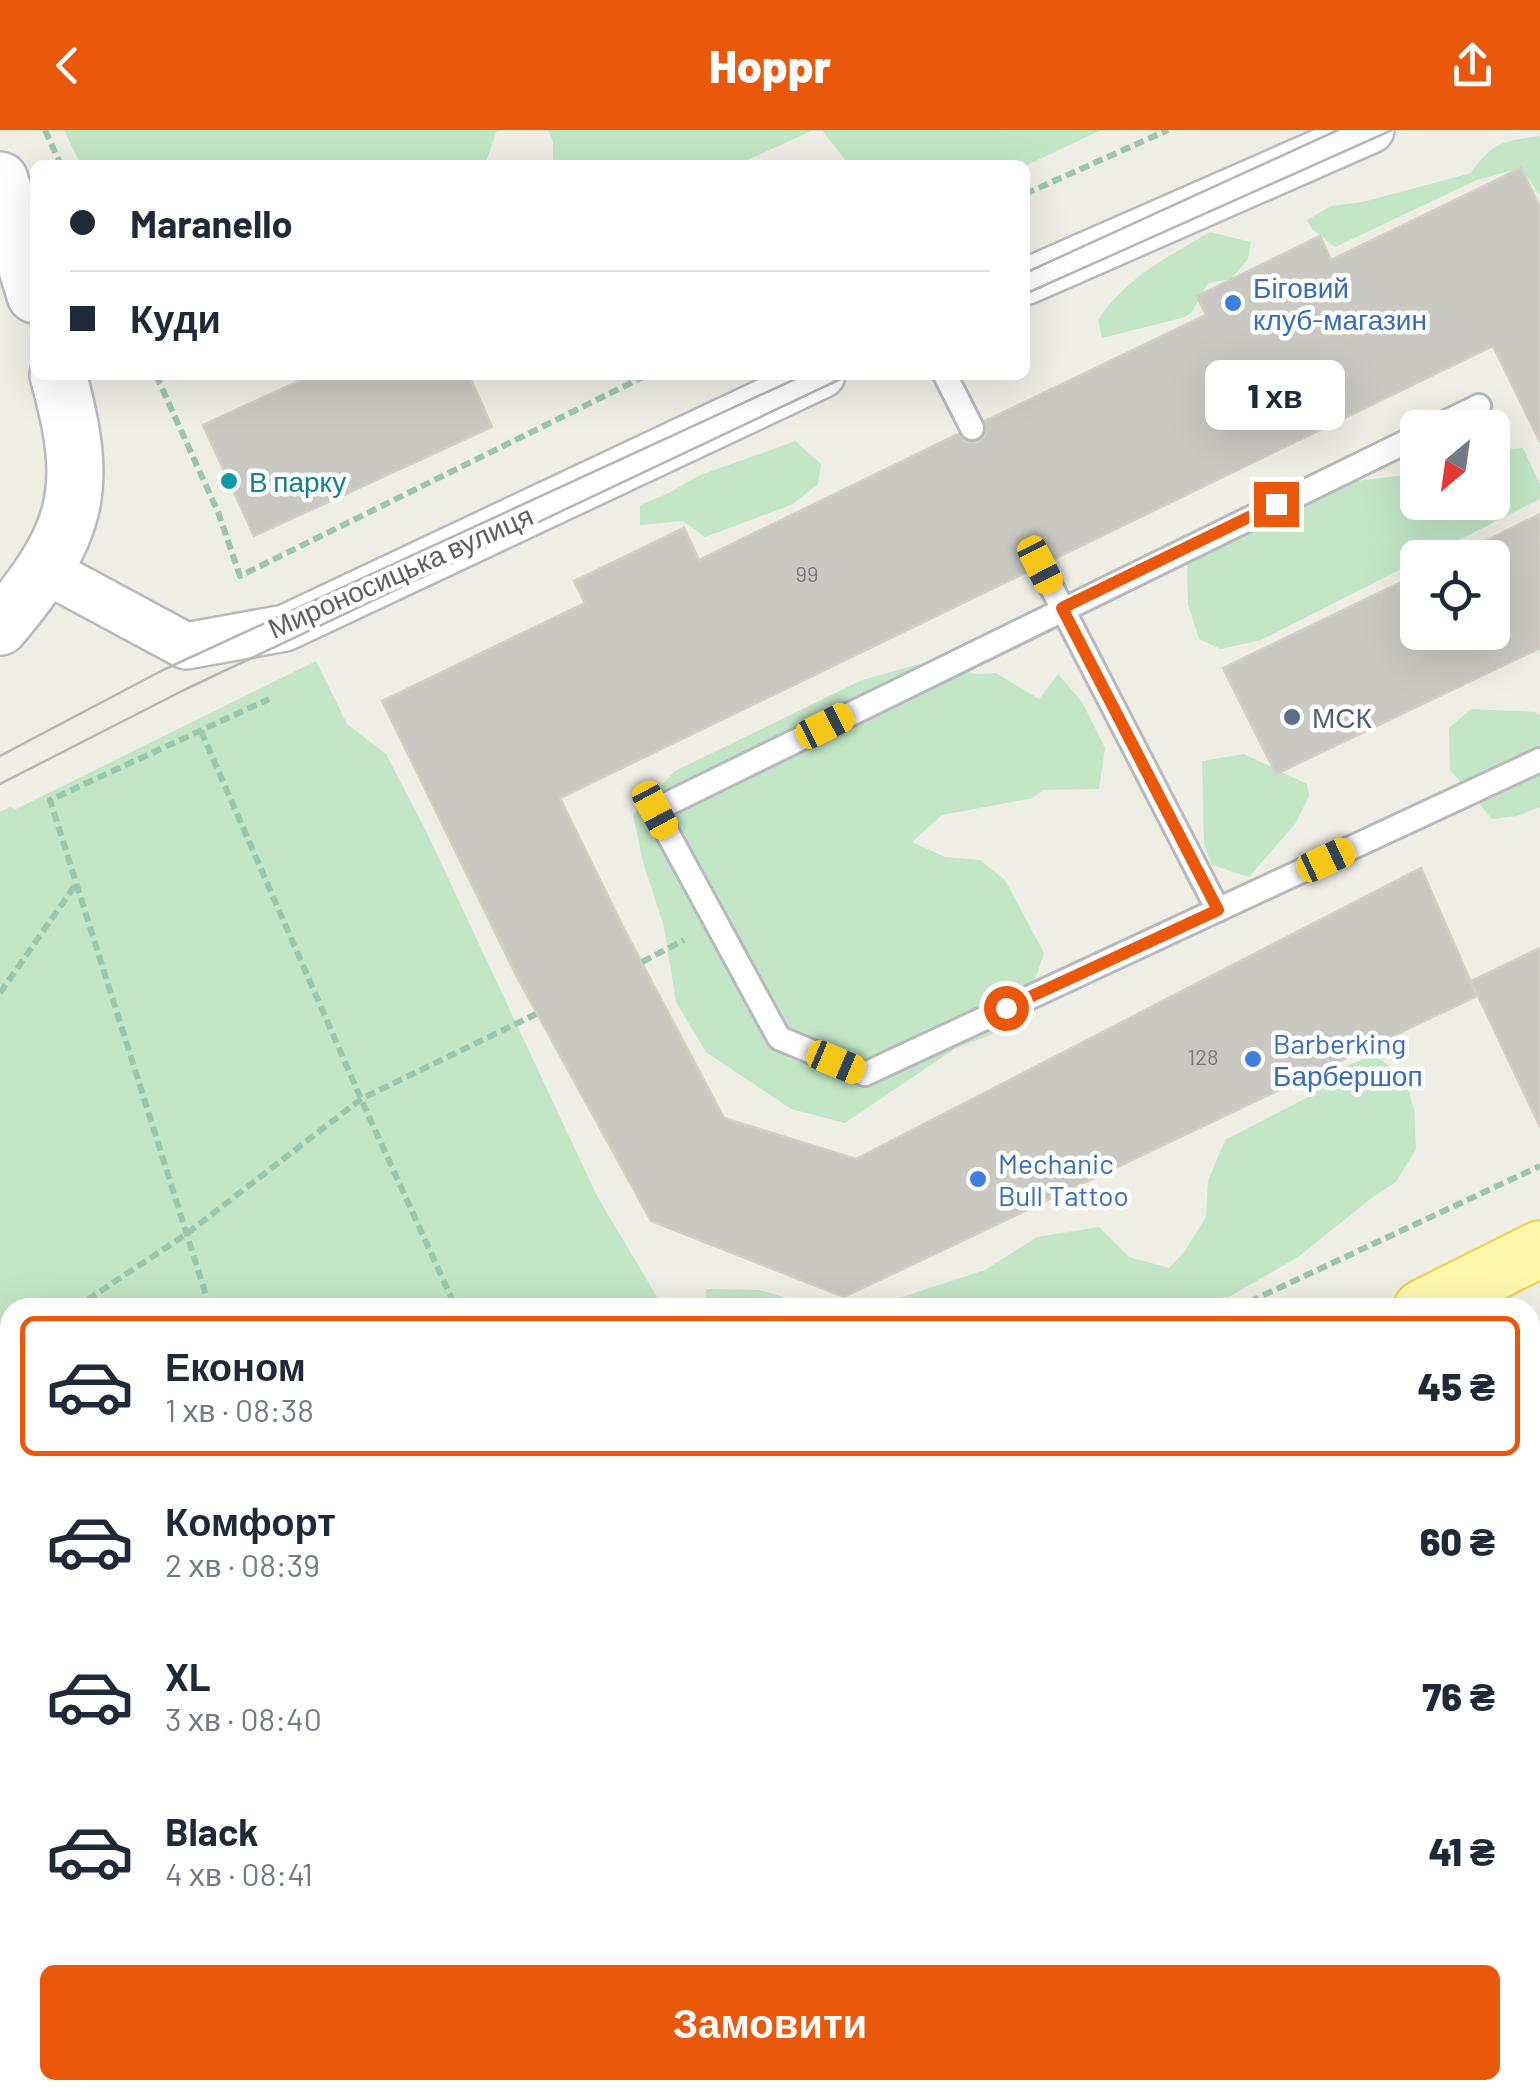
<!DOCTYPE html>
<html lang="uk">
<head>
<meta charset="utf-8">
<style>
  :root { --surface:#fff; --page:#f2f2f3; --text:#1f2937; --muted:#747a83; --line:#e0e1e3; --accent:#ea580c }
  body { margin:0; font-family:Barlow,sans-serif; background:var(--page); color:var(--text); height:100vh; display:flex; flex-direction:column; font-size:38px; white-space:nowrap }
  * { box-sizing:border-box; margin:0 }
  p { font-size:32px; color:var(--muted) }
  .icon { flex:none; width:55px; height:55px; fill:none; stroke:currentColor; stroke-width:2; stroke-linecap:round; stroke-linejoin:round }
  .map { position:relative; flex:1; overflow:hidden }
  .sheet { position:absolute; left:0px; top:1168px; width:1540px; height:802px; display:flex; flex-direction:column; background:var(--surface); border-radius:30px 30px 0 0; box-shadow:0 10px 40px #0002 }
  .sheet>* { flex:none }
  .banner { position:absolute; left:30px; top:30px; width:1000px; height:220px; border-radius:15px; box-shadow:0 10px 40px #0002; display:grid; align-content:center; height:220px; padding:0 40px; background:var(--surface) }
  .needle { width:65px; rotate:209deg }
  .tools { position:absolute; left:1400px; top:280px; display:grid; gap:20px }
  .tools a { display:grid; place-items:center; width:110px; height:110px; border-radius:15px; background:var(--surface); box-shadow:0 10px 40px #0002; font-size:50px }
  .end { position:absolute; width:45px; height:45px; margin:-22px; border:12px solid #ea580c; background:#fff; box-shadow:0 0 0 5px #fff }
  .from { border-radius:50% }
  .bubble { position:absolute; height:70px; border-radius:15px; background:var(--surface); box-shadow:0 10px 40px #0002; font-size:32px; font-weight:800; line-height:70px; text-align:center }
  .car { position:absolute; width:30px; height:60px; margin:-30px -15px; border-radius:12px; box-shadow:0 0 8px 2px #0007; background:linear-gradient(#f5c518 24%,#345 0 40%,#f5c518 0 76%,#345 0 86%,#f5c518 0) }
  .banner b { display:flex; align-items:center; gap:35px; height:95px; font-size:38px }
  .banner b+b { border-top:2px solid var(--line) }
  .banner i { width:25px; height:25px; background:var(--text) }
  ul { padding:18px 0 0; list-style:none }
  li { display:flex; align-items:center; gap:30px; height:140px; margin:0 20px 15px; padding:0 20px; border:5px solid transparent; border-radius:15px }
  li div { flex:1 }
  li b { display:block; font-size:38px }
  li em { font-style:normal; font-weight:800 }
  li.selected { border-color:var(--accent) }
  li>.icon { width:90px; height:90px; stroke-width:1.5 }
  .cta { display:flex; gap:20px; margin-top:auto; padding:20px 40px }
  .cta a { flex:1; height:115px; border-radius:15px; background:var(--accent); color:#fff; font-size:40px; font-weight:800; line-height:115px; text-align:center }
  header { display:flex; justify-content:space-between; align-items:center; height:130px; padding:0 40px; background:var(--accent); color:#fff; font-size:45px; font-weight:800 }
  .map>svg:first-child { display:block }
</style>
</head>
<body>
<header><svg class="icon" aria-label="back" viewBox="0 0 24 24"><path d="M15 5l-7 7 7 7"/></svg>Hoppr<svg class="icon" aria-label="share" viewBox="0 0 24 24"><path d="M12 15V3M7 8l5-5 5 5M5 13v7h14v-7"/></svg></header>
<div class="map">
<svg width="1540" height="1969" viewBox="0 0 1540 1969">
  <rect width="100%" height="100%" fill="#efeee5"/>
  <path fill="#c2e6c6" d="M64,0h433l-12,35h-404z
    M548,0h265l-76,35h-184v-23z
    M822,0h279l-76,36 -176,-1z
    M1540,6v59l-19,-27 -44,12 -142,67 -23,-18 -5,-9 24,-14 32,-4 108,-29c21,-31 33,-32 69,-37z
    M1210,102l41,10 -3,17 -17,20 -23,4 -16,29 -7,5 -83,21 -4,-18c27,-42 70,-63 112,-88z
    M795,311l26,23 -3,20 -25,20 -88,33 -22,-16 -43,4v-20l29,-12 29,-17z
    M1523,318l17,36v15l-115,58 -7,1 -1,3 -156,79 -40,9 -22,-10 -11,-35 -1,-47 152,-74 67,-8 11,-7 1,34h74l1,-52z
    M316,531l31,63 39,30 41,79 170,363 66,111 -653,1v284h-10v-780l10,-5 6,2z
    M927,532l49,12 20,-1 43,26 19,-25 24,28 23,46 -6,41 -56,1 -10,8 -91,17 -30,27 33,15 35,3 25,20 39,73 -21,62 -27,18 -40,15 -111,75 -54,-14 -85,-57 -30,-50 -12,-75 -21,-65 -10,-47 42,-44 187,-91z
    M1471,579l64,3 5,4v91l-23,9 -25,3 -42,-49 -1,-42z
    M1244,624l63,30 2,12 -14,28 -46,53 -37,-12 -8,-22 -2,-82z
    M1375,925l29,23 10,30 2,41 -20,33 -23,15 -75,60 -83,48 -6,3 -338,-1 114,-37 52,-33 62,-10 30,30 40,11 16,-17 21,-34 2,-36 17,-41 83,-43 30,-28z
    M706,1159l53,1 59,17h-113z
    M1540,1282v687h-1441l18,-9h1413v-673z"/>
  <path fill="#cac8c2" stroke="#d3d0c3" stroke-width="2.5" d="M1521,38l19,39v235l-47,-96 -439,213 -7,-7 -13,-1 -7,7v14l-467,226 63,129 101,191 132,41 565,-291 56,128 -633,301 -193,-76 -134,-244 -135,-276 203,-98 -11,-22 110,-53 15,32 259,-126 7,7 13,1 7,-7v-14l221,-106 -9,-19 123,-60 11,24z
    M312,245h157l23,52 -238,109 -51,-111z
    M1540,384v134l-264,126 -53,-106 195,-94v58h74v-74h-41z
    M1540,818v179l-69,-146z"/>
  <g fill="none" stroke-linecap="round" stroke-linejoin="round">
    <g stroke="#b7b9be" stroke-width="28">
      <path id="service" d="M945,245l27,53
        M1434,298l45,-22
        M1418,306l-763,374 124,228 86,36 675,-314
        M1040,435l178,345"/>
    </g>
    <g stroke="#b7b9be" stroke-width="50">
      <path id="minor" d="M1025,152l346,-152
        M43,439l143,77 99,-18 537,-253"/>
    </g>
    <g stroke="#b7b9be" stroke-width="60">
      <path id="tertiary" d="M0,50l35,115
        M0,497c78,-93 91,-135 58,-252"/>
    </g>
    <g stroke="#eed55f" stroke-width="60">
      <path id="primary" d="M1422,1178l118,-59
        M0,1842l10,-4"/>
    </g>
    <path stroke="#9bc6ac" stroke-width="6" stroke-dasharray="10 5" stroke-linecap="butt" d="M45,0l16,35
      M1025,64l143,-64
      M156,245l62,137 22,64 407,-201
      M201,601l160,368 95,209
      M642,832l42,-22
      M0,863l76,-109
      M75,1178l110,-73 176,-136 175,-85
      M210,1178l-160,-508 219,-101
      M1236,1178l304,-142
      M1530,1220l10,-5
      M0,1227l10,-6
      M1530,1349l10,-4
      M0,1453l10,1
      M1530,1664l10,-2
      M0,1753l10,-5
      M0,1936l10,-4
      M930,1960l2,9
      M938,1960l4,9
      M1375,1960l14,9
      M152,1969l19,-9
      M694,1969l1,-9"/>
    <use href="#service" stroke="#fff" stroke-width="22"/>
    <use href="#minor" stroke="#fff" stroke-width="45"/>
    <use href="#tertiary" stroke="#fff" stroke-width="55"/>
    <use href="#primary" stroke="#fdf8ac" stroke-width="55"/>
    <path stroke="#b5b6b6" stroke-width="2.5" d="M1025,143l313,-143
      M1025,164l367,-164
      M0,626l163,-86 641,-295
      M0,654l184,-94 665,-315"/>
  </g>
  <g fill="none" stroke-linecap="round" stroke-linejoin="round">
    <path stroke="#ea580c" stroke-width="12" d="M1006,878l212,-98 -156,-302 214,-104"/>
  </g>
  <g fill="#3f7fe0" stroke="#fff" stroke-width="4">
    <circle cx="1233" cy="173" r="10"/>
    <circle cx="1253" cy="929" r="10"/>
    <circle cx="978" cy="1049" r="10"/>
  </g>
  <circle fill="#0f9aa8" stroke="#fff" stroke-width="4" cx="229" cy="351" r="10"/>
  <circle fill="#5c6f8a" stroke="#fff" stroke-width="4" cx="1292" cy="587" r="10"/>
  <g text-anchor="middle" dominant-baseline="central" stroke-width="9" stroke-linejoin="round" paint-order="stroke">
    <g font-size="22" fill="#78797c">
      <text x="807" y="443">99</text>
      <text x="1203" y="926">128</text>
    </g>
    <g font-size="28" fill="#366cbe" stroke="#fff" text-anchor="start">
      <text x="1253" y="157">Біговий<tspan x="1253" dy="32">клуб-магазин</tspan></text>
      <text x="1273" y="913">Barberking<tspan x="1273" dy="32">Барбершоп</tspan></text>
      <text x="998" y="1033">Mechanic<tspan x="998" dy="32">Bull Tattoo</tspan></text>
    </g>
    <g font-size="28" fill="#0d838f" stroke="#fff" text-anchor="start">
      <text x="249" y="351">В парку</text>
    </g>
    <g font-size="28" fill="#5d5f65" stroke="#fff">
      <text transform="translate(400 441) rotate(-24)">Мироносицька вулиця</text>
    </g>
    <g font-size="28" fill="#4e5e75" stroke="#fff" text-anchor="start">
      <text x="1312" y="587">МСК</text>
    </g>
  </g>
</svg>
<div class="tools">
<a><svg class="needle" viewBox="-14 -14 28 28"><path d="M0-13l5 13h-10z" fill="#e53935"/><path d="M0 13l5-13h-10z" fill="#747a83"/></svg></a>
<a><svg class="icon" aria-label="locate" viewBox="0 0 24 24"><circle cx="12" cy="12" r="6"/><path d="M12 2v4M12 18v4M2 12h4M18 12h4"/></svg></a>
</div>
<i class="end from" style="left:1006px;top:878px"></i>
<i class="end" style="left:1276px;top:374px"></i>
<div class="bubble" style="left:1205px;top:230px;width:140px">1 хв</div>
<i class="car" style="left:1040px;top:435px;rotate:153deg"></i>
<i class="car" style="left:825px;top:596px;rotate:63deg"></i>
<i class="car" style="left:655px;top:680px;rotate:152deg"></i>
<i class="car" style="left:1326px;top:730px;rotate:65deg"></i>
<i class="car" style="left:836px;top:932px;rotate:113deg"></i>
<div class="banner">
<b><i class="from"></i>Maranello</b>
<b><i></i>Куди</b>
</div>
<section class="sheet">
<ul>
<li class="selected"><svg class="icon" aria-label="car" viewBox="0 0 24 24"><path d="M5 17H2v-5l4-1 3-4h7l3 4 3 1v5h-3M9 17h6M6 11h13"/><circle cx="7" cy="17" r="2"/><circle cx="17" cy="17" r="2"/></svg><div><b>Економ</b><p>1 хв · 08:38</p></div><em>45 ₴</em></li>
<li><svg class="icon" aria-label="car" viewBox="0 0 24 24"><path d="M5 17H2v-5l4-1 3-4h7l3 4 3 1v5h-3M9 17h6M6 11h13"/><circle cx="7" cy="17" r="2"/><circle cx="17" cy="17" r="2"/></svg><div><b>Комфорт</b><p>2 хв · 08:39</p></div><em>60 ₴</em></li>
<li><svg class="icon" aria-label="car" viewBox="0 0 24 24"><path d="M5 17H2v-5l4-1 3-4h7l3 4 3 1v5h-3M9 17h6M6 11h13"/><circle cx="7" cy="17" r="2"/><circle cx="17" cy="17" r="2"/></svg><div><b>XL</b><p>3 хв · 08:40</p></div><em>76 ₴</em></li>
<li><svg class="icon" aria-label="car" viewBox="0 0 24 24"><path d="M5 17H2v-5l4-1 3-4h7l3 4 3 1v5h-3M9 17h6M6 11h13"/><circle cx="7" cy="17" r="2"/><circle cx="17" cy="17" r="2"/></svg><div><b>Black</b><p>4 хв · 08:41</p></div><em>41 ₴</em></li>
</ul>
<div class="cta"><a>Замовити</a></div>
</section>
</div>
</body>
</html>
